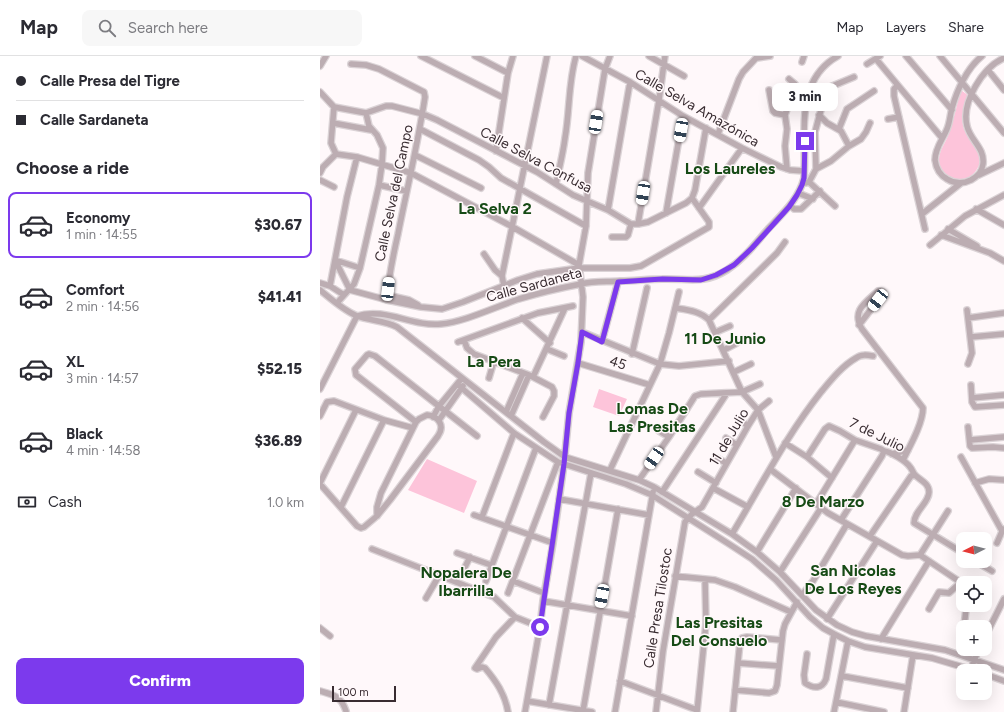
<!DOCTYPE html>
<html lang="en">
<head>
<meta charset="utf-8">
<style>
  :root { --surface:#fff; --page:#f7f7f7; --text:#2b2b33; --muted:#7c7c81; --line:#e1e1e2; --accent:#7c3aed }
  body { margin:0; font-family:Figtree,sans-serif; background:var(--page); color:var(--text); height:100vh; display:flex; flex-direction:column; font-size:15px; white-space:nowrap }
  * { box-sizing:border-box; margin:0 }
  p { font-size:13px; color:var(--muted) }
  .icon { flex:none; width:22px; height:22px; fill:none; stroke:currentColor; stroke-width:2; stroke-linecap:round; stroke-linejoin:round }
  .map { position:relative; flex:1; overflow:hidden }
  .panel { display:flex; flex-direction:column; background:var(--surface); width:320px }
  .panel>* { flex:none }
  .guide { display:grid; align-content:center; height:88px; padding:0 16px; background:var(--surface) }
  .needle { width:26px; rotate:264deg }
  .fabs { position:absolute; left:636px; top:476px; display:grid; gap:8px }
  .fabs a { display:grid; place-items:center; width:36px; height:36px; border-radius:8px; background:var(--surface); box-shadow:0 4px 16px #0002; font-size:20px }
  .scale { position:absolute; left:12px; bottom:10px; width:64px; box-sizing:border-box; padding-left:4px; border:2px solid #392c31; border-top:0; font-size:11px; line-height:14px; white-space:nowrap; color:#392c31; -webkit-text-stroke:3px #fff8fa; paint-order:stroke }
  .end { position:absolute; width:18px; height:18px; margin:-9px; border:5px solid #7c3aed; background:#fff; box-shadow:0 0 0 2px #fff }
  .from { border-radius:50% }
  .bubble { position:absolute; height:28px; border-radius:8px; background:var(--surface); box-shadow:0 4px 16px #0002; font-size:13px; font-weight:800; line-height:28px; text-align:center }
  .car { position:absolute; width:12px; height:24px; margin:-12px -6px; border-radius:5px; box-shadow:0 0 3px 1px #0007; background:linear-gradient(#fff 24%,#345 0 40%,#fff 0 76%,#345 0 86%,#fff 0) }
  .guide b { display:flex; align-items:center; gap:14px; height:38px; font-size:15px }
  .guide b+b { border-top:1px solid var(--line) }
  .guide i { width:10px; height:10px; background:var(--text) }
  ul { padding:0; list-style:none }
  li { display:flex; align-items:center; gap:12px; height:66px; margin:0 8px 6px; padding:0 8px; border:2px solid transparent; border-radius:8px }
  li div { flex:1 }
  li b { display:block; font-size:15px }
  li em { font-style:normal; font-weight:800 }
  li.selected { border-color:var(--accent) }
  li>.icon { width:36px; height:36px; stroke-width:1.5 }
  h2 { padding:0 16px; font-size:18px; line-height:48px }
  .pay { display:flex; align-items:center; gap:10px; height:44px; padding:0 16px; font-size:15px }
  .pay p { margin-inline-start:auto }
  .primary-button { display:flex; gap:8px; margin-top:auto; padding:8px 16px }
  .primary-button a { flex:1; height:46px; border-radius:8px; background:var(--accent); color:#fff; font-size:16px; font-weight:800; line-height:46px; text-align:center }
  header { display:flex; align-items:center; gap:24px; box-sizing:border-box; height:56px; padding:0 20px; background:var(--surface); border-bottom:1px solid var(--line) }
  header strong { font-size:19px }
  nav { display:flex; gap:22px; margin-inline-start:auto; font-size:14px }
  .search { width:280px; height:36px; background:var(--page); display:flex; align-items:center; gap:10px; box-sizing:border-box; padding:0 14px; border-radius:8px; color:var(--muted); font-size:15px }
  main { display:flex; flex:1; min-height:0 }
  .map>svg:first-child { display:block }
</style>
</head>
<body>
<header>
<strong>Map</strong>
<div class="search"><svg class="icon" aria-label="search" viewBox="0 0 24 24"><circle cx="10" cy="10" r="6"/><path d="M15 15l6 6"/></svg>Search here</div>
<nav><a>Map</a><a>Layers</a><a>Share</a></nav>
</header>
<main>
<section class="panel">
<div class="guide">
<b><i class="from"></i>Calle Presa del Tigre</b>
<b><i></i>Calle Sardaneta</b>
</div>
<h2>Choose a ride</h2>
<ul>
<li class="selected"><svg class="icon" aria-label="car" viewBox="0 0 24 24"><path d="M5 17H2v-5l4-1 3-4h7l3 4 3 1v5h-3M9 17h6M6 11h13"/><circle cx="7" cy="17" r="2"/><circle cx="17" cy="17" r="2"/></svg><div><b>Economy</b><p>1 min · 14:55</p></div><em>$30.67</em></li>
<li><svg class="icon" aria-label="car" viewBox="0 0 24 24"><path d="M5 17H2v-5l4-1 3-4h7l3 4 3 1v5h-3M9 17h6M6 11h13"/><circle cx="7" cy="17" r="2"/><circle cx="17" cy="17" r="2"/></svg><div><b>Comfort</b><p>2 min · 14:56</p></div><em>$41.41</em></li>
<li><svg class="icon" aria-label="car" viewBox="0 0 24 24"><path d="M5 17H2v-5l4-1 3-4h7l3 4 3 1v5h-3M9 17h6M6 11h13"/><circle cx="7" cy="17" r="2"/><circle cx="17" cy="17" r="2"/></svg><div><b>XL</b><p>3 min · 14:57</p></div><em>$52.15</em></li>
<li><svg class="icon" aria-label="car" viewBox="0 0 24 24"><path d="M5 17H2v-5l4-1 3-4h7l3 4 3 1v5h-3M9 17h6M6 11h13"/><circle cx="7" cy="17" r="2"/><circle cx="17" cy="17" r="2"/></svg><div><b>Black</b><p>4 min · 14:58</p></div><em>$36.89</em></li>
</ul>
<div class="pay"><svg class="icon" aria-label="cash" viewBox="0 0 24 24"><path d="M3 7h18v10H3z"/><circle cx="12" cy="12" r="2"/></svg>Cash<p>1.0 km</p></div>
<div class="primary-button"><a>Confirm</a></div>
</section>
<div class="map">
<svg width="684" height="656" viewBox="0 0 684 656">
  <rect width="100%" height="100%" fill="#fff8fa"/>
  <path fill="#fdc4da" d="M641,34l8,6c-3,10 -9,22 -5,33 5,14 25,26 11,43 -3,4 -8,7 -13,7 -7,1 -12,-1 -17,-6 -14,-14 0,-27 5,-42 4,-13 7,-27 11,-41z
    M279,333l28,10 -8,17 -26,-9z
    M107,403l50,22 -13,32 -56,-23z"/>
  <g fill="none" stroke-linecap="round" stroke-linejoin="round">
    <g stroke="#dbd3d6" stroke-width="8">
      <path id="minor" d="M101,0l83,42
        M155,0l33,17
        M262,0l48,26 53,34 59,32 39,19 9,3 14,1
        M329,0l35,20
        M586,0l46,54
        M620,0l64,77
        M662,0c-15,12 -25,34 -30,52 -2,7 -2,14 -5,21 -4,10 -12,19 -12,31 1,8 5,15 12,19 8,5 16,5 24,1 7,-4 11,-8 12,-16 2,-16 -13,-24 -16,-38 -6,-24 16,-59 37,-68
        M437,2l13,-2
        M556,3l66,79
        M482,6l2,-6
        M31,8l15,1 13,4 41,21 4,2 1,5c-7,46 -18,92 -27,137 -5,22 -10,44 -11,66
        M547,8l13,-8
        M0,10l6,-10
        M668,14l16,20
        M577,30l-3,3v7l31,133
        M449,34l4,21 2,2 10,2
        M0,36l14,15 32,6 3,13 8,9 6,13 -1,16 -3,21 -19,83 -6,16 -17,19
        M14,51l-3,36 5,11
        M46,57l20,-7h6l31,8 14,6 100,52 36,23 35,15 23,14h7l10,-2 38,-19 6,-5 3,-8 11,-62
        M499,59l8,8 14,8 8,15
        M568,63l11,-2
        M13,67l38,7
        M100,73l59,31 10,7 12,11 85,48
        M519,73l8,-20 27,-18
        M398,78l21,-55 4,-7 15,-16
        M176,95l12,-78 5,-17
        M16,98l21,3 54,16 100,53 68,39
        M95,99l66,33
        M467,113l-2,-23 2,-17 -2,-14 10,-28v-3l-6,-5
        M496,113l15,-8 18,-15 12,-7 5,-7 4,-9
        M0,117l3,-6 13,-13
        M659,119l25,-12
        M0,124l14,7
        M489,126l7,-13 -1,-37 10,-37 5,-8 24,-10
        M486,127l3,-1 26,24
        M236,128c3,-15 7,-30 9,-46 5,-28 3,-54 11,-82
        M59,129l27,6
        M478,137l15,6
        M470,149l4,4h7l19,-18
        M379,152l43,-60
        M656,153l28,16
        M288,154l22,-128
        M346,157l17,-97
        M602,158l39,-31
        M318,168l21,-124 6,-44
        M628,173l29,17
        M621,179l49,18 14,8
        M292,181h14l2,-2 3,-11
        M610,189l35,-29 39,-21
        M164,198l11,16 7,6
        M15,204l15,30 37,10 34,7 21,2 21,-7 55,-22 19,-6 42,-6h51l11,-2 68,-39v-5l-17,-24
        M15,204l25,8
        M0,227l10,3 14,9
        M10,230l17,-89 10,-40
        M184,230l-2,-10 45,-220
        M0,234c11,9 23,20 37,26 13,5 27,4 40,11l147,115 21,15 74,23 15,7 78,47 25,18 23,20 36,38 21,15 15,7 14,4 79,14 59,20
        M67,239l22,5 9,5
        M355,252c13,2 25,3 34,12l33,72 16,18 18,47
        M647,254l5,43 -4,11
        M37,260c28,-9 55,11 84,8 23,-2 54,-17 78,-25 20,-6 41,-11 62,-15 12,-3 26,-2 39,-3 14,0 28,-2 42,-2 26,-1 41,6 65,-9 17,-11 28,-26 41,-41 14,-15 31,-30 36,-51 3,-43 -11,-97 34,-122
        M202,262l28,25
        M648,262l36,-5
        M389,264l68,-67 8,-11
        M539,269l23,-30 1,-3 -2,-1h-3c-13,12 -27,20 -16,38l61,79c0,15 -13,38 -20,52
        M262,276l78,32 19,2 50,-5
        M396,276l14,-6
        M651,281l33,-3
        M144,284l3,8 7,6 55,21 23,12 2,4v5l-11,21
        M282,285l16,-59
        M138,286l80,-29 35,-7
        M227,293l17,7
        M404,294l13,-7
        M312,298l15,-66
        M258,307l72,22
        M414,316l17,-8
        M213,321l32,-69
        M169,322l5,-17
        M137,328l57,49 44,29 68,22 26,11 77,49 23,15 24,21 34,37 13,11 11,6 14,7 17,6 67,11 44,13
        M651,329l1,17 3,5 29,-2
        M0,333l37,-73
        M652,342l32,-3
        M186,356l17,-39
        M0,360l7,-14 7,-1 50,19 29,8
        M191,360l18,-41
        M113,361l6,-11 23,-28
        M119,364l24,-34
        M420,364l8,6
        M96,366l-60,-47 -1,-6 12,-14 2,-1 6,2 102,80
        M648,371l2,19 2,2 21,-1 11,1
        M339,375l10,6
        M406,382l11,7
        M650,384l34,-3
        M465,387l22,14 25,21
        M572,398l16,-4
        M487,401l18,-28 4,-3 11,5 15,9 26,9 3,2c7,1 22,10 26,16 2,2 3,6 5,8 5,5 14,8 14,17 0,11 -15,19 -15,31l49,30
        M641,401l41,74
        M397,402l9,5
        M450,413l58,44 74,42 6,1 12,-1 43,29
        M290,414l50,-106 9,-31 10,-41
        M378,416l18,11
        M319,424l30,-43 26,-41 6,-2 41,-2 18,-8
        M0,427l36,-73
        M655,427l14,-4 15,1
        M0,428l37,42 4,2 3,-1 13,-11 13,-16 48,-64c7,-10 1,-20 -11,-21l-8,4 -3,3 -35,71 -4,14v9
        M393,432l35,19
        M342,436l65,-99
        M239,443l90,16
        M496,448l39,-64
        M21,451l43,-87
        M154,459l79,28
        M162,461l32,-84
        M521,464l41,-64 2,-5
        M412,478c29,-48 54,-98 89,-142 10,-12 21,-26 35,-34 5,-4 11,-3 17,-2
        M550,480l41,-60 4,-1
        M677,487l6,-14
        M52,493l122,48 21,20 25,10
        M437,496l39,-64
        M137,497l34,12
        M600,499l28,-44
        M655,505l17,10
        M143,515l7,-14
        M460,516l41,-64
        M355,520l40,4 20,7 56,25
        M166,525l50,-133
        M193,525l31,12
        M188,537l50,-131
        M482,539l11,-14 34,-57
        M106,542l14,-24
        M223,545l89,15
        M609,553l10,-17 10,1 12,-11
        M507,563l50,-78
        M644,571l2,-18
        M0,572l10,8
        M665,581l19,-38
        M561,583l48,-78
        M487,598l-3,21 1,8c9,6 17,6 21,-4l8,-45
        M641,599l2,-17
        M418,607l41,3
        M653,607l6,-14
        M665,618l19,7
        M522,620l66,12
        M300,625l77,29
        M415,634l34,3 6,-2 2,-6 6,-54 2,-7 12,-22
        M0,635c14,4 21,5 26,20
        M207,645l65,11
        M516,646l48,10
        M229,649l42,-232
        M263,655l35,-202
        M188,656c-3,-18 -12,-31 -23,-44l-3,-1 -5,2 -2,-1 21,-31 19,-20
        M205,656l15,-85 3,-26 10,-58 11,-79 5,-51 12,-71 2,-45 -4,-32 7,-39 2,-53 17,-104 5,-13
        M295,656l38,-220
        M336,656l7,-61 22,-129 7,-8 10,-7 46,-81 10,-16 11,-9
        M377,656l9,-89 -1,-44
        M413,656l7,-70 2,-4 5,-1 34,3
        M514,656l14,-71
        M584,656l9,-57"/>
    </g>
    <use href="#minor" stroke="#bcadb2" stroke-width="5.5"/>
  </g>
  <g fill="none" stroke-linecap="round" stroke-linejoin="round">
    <path stroke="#7c3aed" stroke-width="5" d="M220,571l24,-163 5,-51 9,-50 4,-31 20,10 16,-60 44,-3 39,1 15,-5 18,-10 18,-17 37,-41 8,-12 5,-10 2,-7 1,-37"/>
  </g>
  <g text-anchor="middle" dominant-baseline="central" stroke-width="3" stroke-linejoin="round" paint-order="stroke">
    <g font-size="14" fill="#392c31" stroke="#fff8fa">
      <text transform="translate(377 52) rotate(30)">Calle Selva Amazónica</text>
      <text transform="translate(216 104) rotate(28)">Calle Selva Confusa</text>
      <text transform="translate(74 137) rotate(-78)">Calle Selva del Campo</text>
      <text transform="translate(214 229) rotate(-15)">Calle Sardaneta</text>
      <text transform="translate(298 307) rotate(19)">45</text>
      <text transform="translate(557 379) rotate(26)">7 de Julio</text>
      <text transform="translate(409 381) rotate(-59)">11 de Julio</text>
      <text transform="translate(338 552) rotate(-81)">Calle Presa Tilostoc</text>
    </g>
    <g font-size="16" font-weight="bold" fill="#164a15" stroke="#fff8fa">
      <text x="410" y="112">Los Laureles</text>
      <text x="175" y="152">La Selva 2</text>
      <text x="405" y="282">11 De Junio</text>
      <text x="174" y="305">La Pera</text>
      <text x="332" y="352">Lomas De<tspan x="332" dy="18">Las Presitas</tspan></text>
      <text x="503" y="445">8 De Marzo</text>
      <text x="533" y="514">San Nicolas<tspan x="533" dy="18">De Los Reyes</tspan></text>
      <text x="146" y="516">Nopalera De<tspan x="146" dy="18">Ibarrilla</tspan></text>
      <text x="399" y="566">Las Presitas<tspan x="399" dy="18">Del Consuelo</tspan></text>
    </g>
  </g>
</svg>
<div class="fabs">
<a><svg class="needle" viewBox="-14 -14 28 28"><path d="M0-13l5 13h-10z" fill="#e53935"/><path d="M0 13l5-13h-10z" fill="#7c7c81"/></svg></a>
<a><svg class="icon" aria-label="locate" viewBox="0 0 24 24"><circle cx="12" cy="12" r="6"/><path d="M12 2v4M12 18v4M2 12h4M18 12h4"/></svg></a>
<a>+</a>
<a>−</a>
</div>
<div class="scale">100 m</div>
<i class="end from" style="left:220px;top:571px"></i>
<i class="end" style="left:485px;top:85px"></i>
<div class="bubble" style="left:452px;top:27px;width:66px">3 min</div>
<i class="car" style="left:276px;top:66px;rotate:9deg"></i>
<i class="car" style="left:361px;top:74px;rotate:190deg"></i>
<i class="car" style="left:323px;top:137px;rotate:189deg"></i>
<i class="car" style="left:68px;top:233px;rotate:6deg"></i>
<i class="car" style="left:558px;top:244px;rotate:218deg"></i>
<i class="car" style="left:334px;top:402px;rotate:214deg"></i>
<i class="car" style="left:282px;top:540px;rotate:191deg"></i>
</div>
</main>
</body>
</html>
